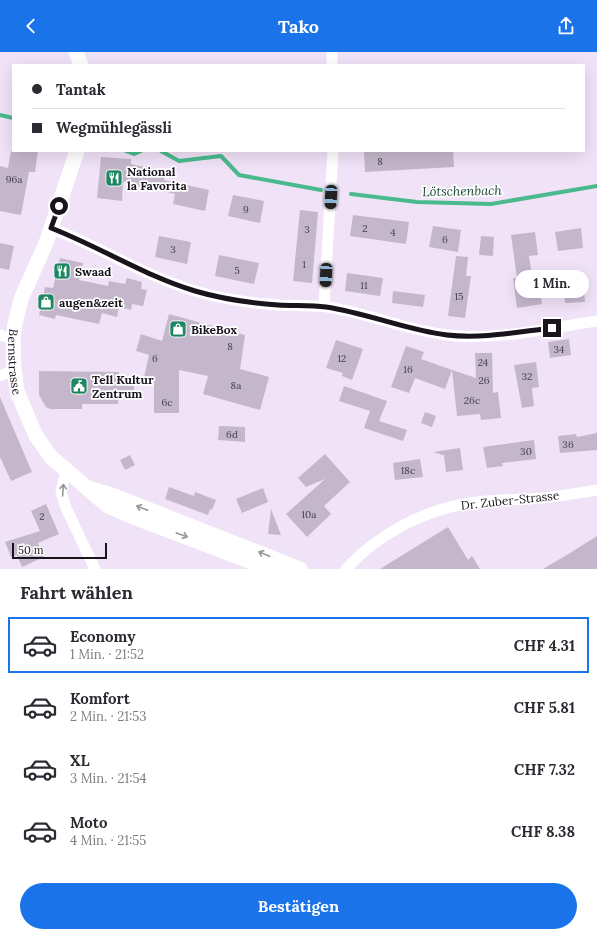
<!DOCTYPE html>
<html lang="de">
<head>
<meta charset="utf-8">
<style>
  :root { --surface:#fff; --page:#f7f7f7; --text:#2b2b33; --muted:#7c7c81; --line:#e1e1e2; --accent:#1a73e8 }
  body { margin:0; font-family:Lora,serif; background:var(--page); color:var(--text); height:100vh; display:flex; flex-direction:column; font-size:15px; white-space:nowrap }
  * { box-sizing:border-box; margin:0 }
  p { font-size:13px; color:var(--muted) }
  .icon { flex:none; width:22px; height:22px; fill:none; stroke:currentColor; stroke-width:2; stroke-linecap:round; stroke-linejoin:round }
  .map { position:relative; height:517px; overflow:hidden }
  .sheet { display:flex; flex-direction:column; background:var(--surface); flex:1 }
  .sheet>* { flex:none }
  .guide { position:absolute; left:12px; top:12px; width:573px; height:88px; border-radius:0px; box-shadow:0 4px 16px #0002; display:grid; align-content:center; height:88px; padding:0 20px; background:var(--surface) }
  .scale { position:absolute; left:12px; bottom:10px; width:95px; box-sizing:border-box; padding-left:4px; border:2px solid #19141b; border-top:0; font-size:11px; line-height:14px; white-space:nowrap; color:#19141b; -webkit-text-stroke:3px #fff; paint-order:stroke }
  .end { position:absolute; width:18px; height:18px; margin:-9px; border:5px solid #19141b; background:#fff; box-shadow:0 0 0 2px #fff }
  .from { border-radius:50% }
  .bubble { position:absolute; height:28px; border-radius:14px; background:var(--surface); box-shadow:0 4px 16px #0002; font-size:13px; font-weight:700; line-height:28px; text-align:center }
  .car { position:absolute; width:12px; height:24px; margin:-12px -6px; border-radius:5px; box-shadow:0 0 3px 1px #0007; background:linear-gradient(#222 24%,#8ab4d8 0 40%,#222 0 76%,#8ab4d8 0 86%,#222 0) }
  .guide b { display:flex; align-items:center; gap:14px; height:38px; font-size:15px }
  .guide b+b { border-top:1px solid var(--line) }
  .guide i { width:10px; height:10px; background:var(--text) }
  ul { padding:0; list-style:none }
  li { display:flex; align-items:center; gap:12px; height:56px; margin:0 8px 6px; padding:0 12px; border:2px solid transparent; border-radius:0px }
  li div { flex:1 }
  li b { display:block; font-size:15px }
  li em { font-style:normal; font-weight:700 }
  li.on { border-color:var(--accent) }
  li>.icon { width:36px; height:36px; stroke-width:1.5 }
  h2 { padding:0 20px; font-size:18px; line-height:48px }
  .action { display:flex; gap:8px; margin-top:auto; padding:8px 20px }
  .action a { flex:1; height:46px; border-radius:24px; background:var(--accent); color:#fff; font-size:16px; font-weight:700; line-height:46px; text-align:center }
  header { display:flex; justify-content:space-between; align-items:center; height:52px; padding:0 20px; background:var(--accent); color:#fff; font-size:18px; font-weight:700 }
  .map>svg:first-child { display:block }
</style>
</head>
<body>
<header><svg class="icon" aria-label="back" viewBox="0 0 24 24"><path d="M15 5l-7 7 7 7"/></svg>Tako<svg class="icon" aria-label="share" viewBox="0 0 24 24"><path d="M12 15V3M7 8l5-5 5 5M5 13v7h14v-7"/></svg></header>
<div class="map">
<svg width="597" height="517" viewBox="0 0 597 517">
  <rect width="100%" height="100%" fill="#f0e2f7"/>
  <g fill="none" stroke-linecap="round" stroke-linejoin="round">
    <path stroke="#4ab98d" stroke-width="4" d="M0,63l13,3
      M126,99l8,3 7,-3
      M161,99l18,10 42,-5 18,19 82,15
      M351,142l66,8 74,2 106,-18"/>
  </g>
  <path fill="#c5b7cb" d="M11,99h27l-3,21h-6l-8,43 -21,-4v-45l8,2z
    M364,99h89l1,16 -89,5z
    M101,105l30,2v5l35,8 -2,8 45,10 -4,21 -32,-7 2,-10 -52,-12 -1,19 -25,-3z
    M233,143l31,6 -4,22 -32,-7z
    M300,158l18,2 -6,71 -19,-2z
    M353,163l56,7 -3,22 -56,-8z
    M433,174l28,4 -3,22 -29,-5z
    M581,176l2,20 -25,3 -3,-19z
    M535,180l3,23 -9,1 3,20 6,-1 4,29 -25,4 -4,-30h4l-6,-43z
    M159,184l32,6 -4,22 -32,-7z
    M481,184l13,1 -1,19 -14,-1z
    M0,191l14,3 -5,24 -9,-2z
    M219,203l40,8 -5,21 -39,-8z
    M456,204l12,1 -2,19h5l-6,42 -17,-2z
    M60,206l23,5 -4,17 29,6 1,-5 16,3 2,-6 15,4 -1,7 6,1 -4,16 -11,-2 -1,6 -12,-3 -2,10 -15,-4 -3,11 -43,-9 -1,4 -16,-4 6,-28 8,1z
    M582,219l3,31 -20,1 -3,-30z
    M347,221l36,5 -3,18 -35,-5z
    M393,239l32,4 -2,12 -31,-4z
    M169,262l76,21 -5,34 29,8 -9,33 -57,-16 5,-18 -29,-6v43h-25v-33l-10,-3 5,-22 -13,-4 5,-17 21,7z
    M569,287l2,16 -21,3 -2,-16z
    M336,288l27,9 -11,31 -10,-4 1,-3 -17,-5z
    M406,294l18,6 -3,7 31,11 -7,19 -30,-11 -6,15 -18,-6z
    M475,301h17l1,40 5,-1 3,26 -20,2 -1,-6 -23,2 -5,-46 24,8z
    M536,310l3,25 -7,1 2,18 -12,2 -8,-43z
    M39,319l80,1v6h15v13l-15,1 -1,12h-36v5h-32l-4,-2 -7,-12z
    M344,334l43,15 -8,20 28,9 -4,11 -39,-13 6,-17 -31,-10z
    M0,345l32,75 -21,9 -11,-24z
    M425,360l11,4 -4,11 -11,-4z
    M219,374l26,1v15l-27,-2z
    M597,381v17l-37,3 -2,-17 18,-2 1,3z
    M534,388l2,19 -34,4 1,3 -16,2 -4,-21z
    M460,396l3,22 -17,2 -2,-16h2l-13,-4z
    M325,402l25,28 -26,24 7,8 -24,23 -21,-23 39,-35 -19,8 -8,-9z
    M130,403l5,10 -10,5 -5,-10z
    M420,407l3,18 -28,3 -2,-17z
    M169,435l25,9 1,-4 21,8 -4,10 -2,-1 -2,6 -43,-16z
    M263,436l5,14 -26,11 -6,-14z
    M46,452l13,30 -21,9 6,14 -22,10 -5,-12 -6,2 -6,-15 35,-11 -9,-20z
    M271,457l10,26 -13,-1z
    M448,475l20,33 4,-4 8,13h-100z
    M597,484v33h-54l27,-16z"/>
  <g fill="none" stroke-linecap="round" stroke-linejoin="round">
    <path stroke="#fff" stroke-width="11" d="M332,0v13
      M51,176c49,19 94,48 144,63 27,8 55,12 83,14 16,1 33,0 49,2 41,6 79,23 120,28 49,6 101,-7 150,-14
      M324,254l9,-155
      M0,283l13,4
      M0,324l14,-6
      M66,420l-5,20 5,16 29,61
      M346,517c32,-35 78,-59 124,-66 24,-4 49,-3 73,-5 18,-2 36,-5 54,-8"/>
    <g stroke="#fff" stroke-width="15">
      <path d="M76,0l5,13"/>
      <path id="s1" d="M77,99l-31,92 -25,56 -6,25 -2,15 1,31 3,21 12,29 7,16 15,21 57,49 28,12 134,51"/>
      <path d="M92,437l25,8 183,72"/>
    </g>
  </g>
  <defs><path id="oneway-shaft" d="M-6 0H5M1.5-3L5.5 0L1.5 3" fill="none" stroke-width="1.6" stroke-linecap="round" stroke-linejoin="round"/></defs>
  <g stroke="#989598">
    <use href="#oneway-shaft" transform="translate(63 438) rotate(-86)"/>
    <use href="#oneway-shaft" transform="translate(142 456) rotate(-159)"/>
    <use href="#oneway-shaft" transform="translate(182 483) rotate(20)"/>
    <use href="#oneway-shaft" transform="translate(264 502) rotate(-157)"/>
  </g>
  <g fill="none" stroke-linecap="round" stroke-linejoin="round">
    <path stroke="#19141b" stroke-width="5" d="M59,154l-8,22c49,19 94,48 144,63 27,8 55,12 83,14 16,1 33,0 48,2 41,6 80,23 121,28 35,4 70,-3 105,-7"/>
  </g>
  <defs>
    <g id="restaurant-square" transform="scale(0.9)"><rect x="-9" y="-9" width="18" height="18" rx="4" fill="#1e8662" stroke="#fff"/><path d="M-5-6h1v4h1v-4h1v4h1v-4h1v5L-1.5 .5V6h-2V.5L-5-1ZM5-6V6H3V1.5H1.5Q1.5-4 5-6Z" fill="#fff"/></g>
    <g id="shop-square" transform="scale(0.9)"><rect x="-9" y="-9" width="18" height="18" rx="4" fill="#1e8662" stroke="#fff"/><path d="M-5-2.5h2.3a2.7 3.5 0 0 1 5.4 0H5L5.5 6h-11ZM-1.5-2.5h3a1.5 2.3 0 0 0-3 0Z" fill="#fff"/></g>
    <g id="civic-square" transform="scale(0.9)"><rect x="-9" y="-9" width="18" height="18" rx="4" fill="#1e8662" stroke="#fff"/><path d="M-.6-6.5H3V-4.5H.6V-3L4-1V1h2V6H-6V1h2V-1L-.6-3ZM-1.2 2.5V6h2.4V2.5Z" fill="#fff"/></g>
  </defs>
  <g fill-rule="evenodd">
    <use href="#restaurant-square" x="114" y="126"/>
    <use href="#restaurant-square" x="62" y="219"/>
    <use href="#shop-square" x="46" y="250"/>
    <use href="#shop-square" x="178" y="277"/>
    <use href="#civic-square" x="79" y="334"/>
  </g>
  <g text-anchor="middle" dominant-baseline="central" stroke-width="3.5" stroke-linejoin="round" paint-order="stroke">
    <g font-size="10" fill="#443d47">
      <text x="380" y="109">8</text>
      <text x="14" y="127">96a</text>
      <text x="246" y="157">9</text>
      <text x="365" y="176">2</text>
      <text x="307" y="177">3</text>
      <text x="393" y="180">4</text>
      <text x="445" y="187">6</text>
      <text x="173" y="197">3</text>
      <text x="304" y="212">1</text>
      <text x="237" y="218">5</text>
      <text x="364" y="233">11</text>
      <text x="459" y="244">15</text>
      <text x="230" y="294">8</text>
      <text x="559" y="297">34</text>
      <text x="155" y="306">6</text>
      <text x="342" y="306">12</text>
      <text x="483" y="310">24</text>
      <text x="408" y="317">16</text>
      <text x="527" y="324">32</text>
      <text x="484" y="328">26</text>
      <text x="236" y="333">8a</text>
      <text x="472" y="348">26c</text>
      <text x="167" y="350">6c</text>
      <text x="232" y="382">6d</text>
      <text x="568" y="392">36</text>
      <text x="526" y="399">30</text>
      <text x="408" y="418">18c</text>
      <text x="309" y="462">10a</text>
      <text x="42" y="464">2</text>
    </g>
    <g font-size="12" font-weight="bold" fill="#19141b" stroke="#fff" text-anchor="start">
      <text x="127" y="119">National<tspan x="127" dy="14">la Favorita</tspan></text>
      <text x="75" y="219">Swaad</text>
      <text x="59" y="250">augen&amp;zeit</text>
      <text x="191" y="277">BikeBox</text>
      <text x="92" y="327">Tell Kultur<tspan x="92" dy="14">Zentrum</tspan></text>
    </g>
    <g font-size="12" fill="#19141b" stroke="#fff">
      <text stroke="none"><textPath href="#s1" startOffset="222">Bernstrasse</textPath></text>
      <text transform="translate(510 448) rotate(-6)">Dr. Zuber-Strasse</text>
    </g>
    <g font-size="13" font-style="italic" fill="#1b4937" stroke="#fff">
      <text transform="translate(462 139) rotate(-1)">Lötschenbach</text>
    </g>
  </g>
</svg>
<div class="scale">50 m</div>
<i class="end from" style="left:59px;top:154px"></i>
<i class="end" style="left:552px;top:276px"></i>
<div class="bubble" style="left:515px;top:218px;width:74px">1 Min.</div>
<i class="car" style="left:331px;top:145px;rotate:183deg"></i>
<i class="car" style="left:326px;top:223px;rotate:183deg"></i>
<div class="guide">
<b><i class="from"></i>Tantak</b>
<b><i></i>Wegmühlegässli</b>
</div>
</div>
<section class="sheet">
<h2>Fahrt wählen</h2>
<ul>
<li class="on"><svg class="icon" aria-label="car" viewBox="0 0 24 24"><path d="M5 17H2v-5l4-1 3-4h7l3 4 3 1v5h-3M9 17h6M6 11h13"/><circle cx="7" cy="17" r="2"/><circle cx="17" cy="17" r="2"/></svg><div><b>Economy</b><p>1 Min. · 21:52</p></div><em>CHF 4.31</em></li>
<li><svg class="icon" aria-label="car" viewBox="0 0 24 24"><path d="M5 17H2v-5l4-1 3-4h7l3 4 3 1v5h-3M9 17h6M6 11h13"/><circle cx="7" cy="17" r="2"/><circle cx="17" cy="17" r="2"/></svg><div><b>Komfort</b><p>2 Min. · 21:53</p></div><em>CHF 5.81</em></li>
<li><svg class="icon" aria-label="car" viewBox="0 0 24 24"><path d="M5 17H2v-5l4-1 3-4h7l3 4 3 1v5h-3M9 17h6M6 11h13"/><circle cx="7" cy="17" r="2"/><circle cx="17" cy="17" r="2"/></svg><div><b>XL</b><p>3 Min. · 21:54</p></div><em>CHF 7.32</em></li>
<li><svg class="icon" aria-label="car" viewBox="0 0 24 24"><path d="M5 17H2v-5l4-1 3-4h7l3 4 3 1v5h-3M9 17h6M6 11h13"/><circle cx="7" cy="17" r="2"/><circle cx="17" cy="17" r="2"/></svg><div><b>Moto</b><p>4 Min. · 21:55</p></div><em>CHF 8.38</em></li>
</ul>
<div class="action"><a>Bestätigen</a></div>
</section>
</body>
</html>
